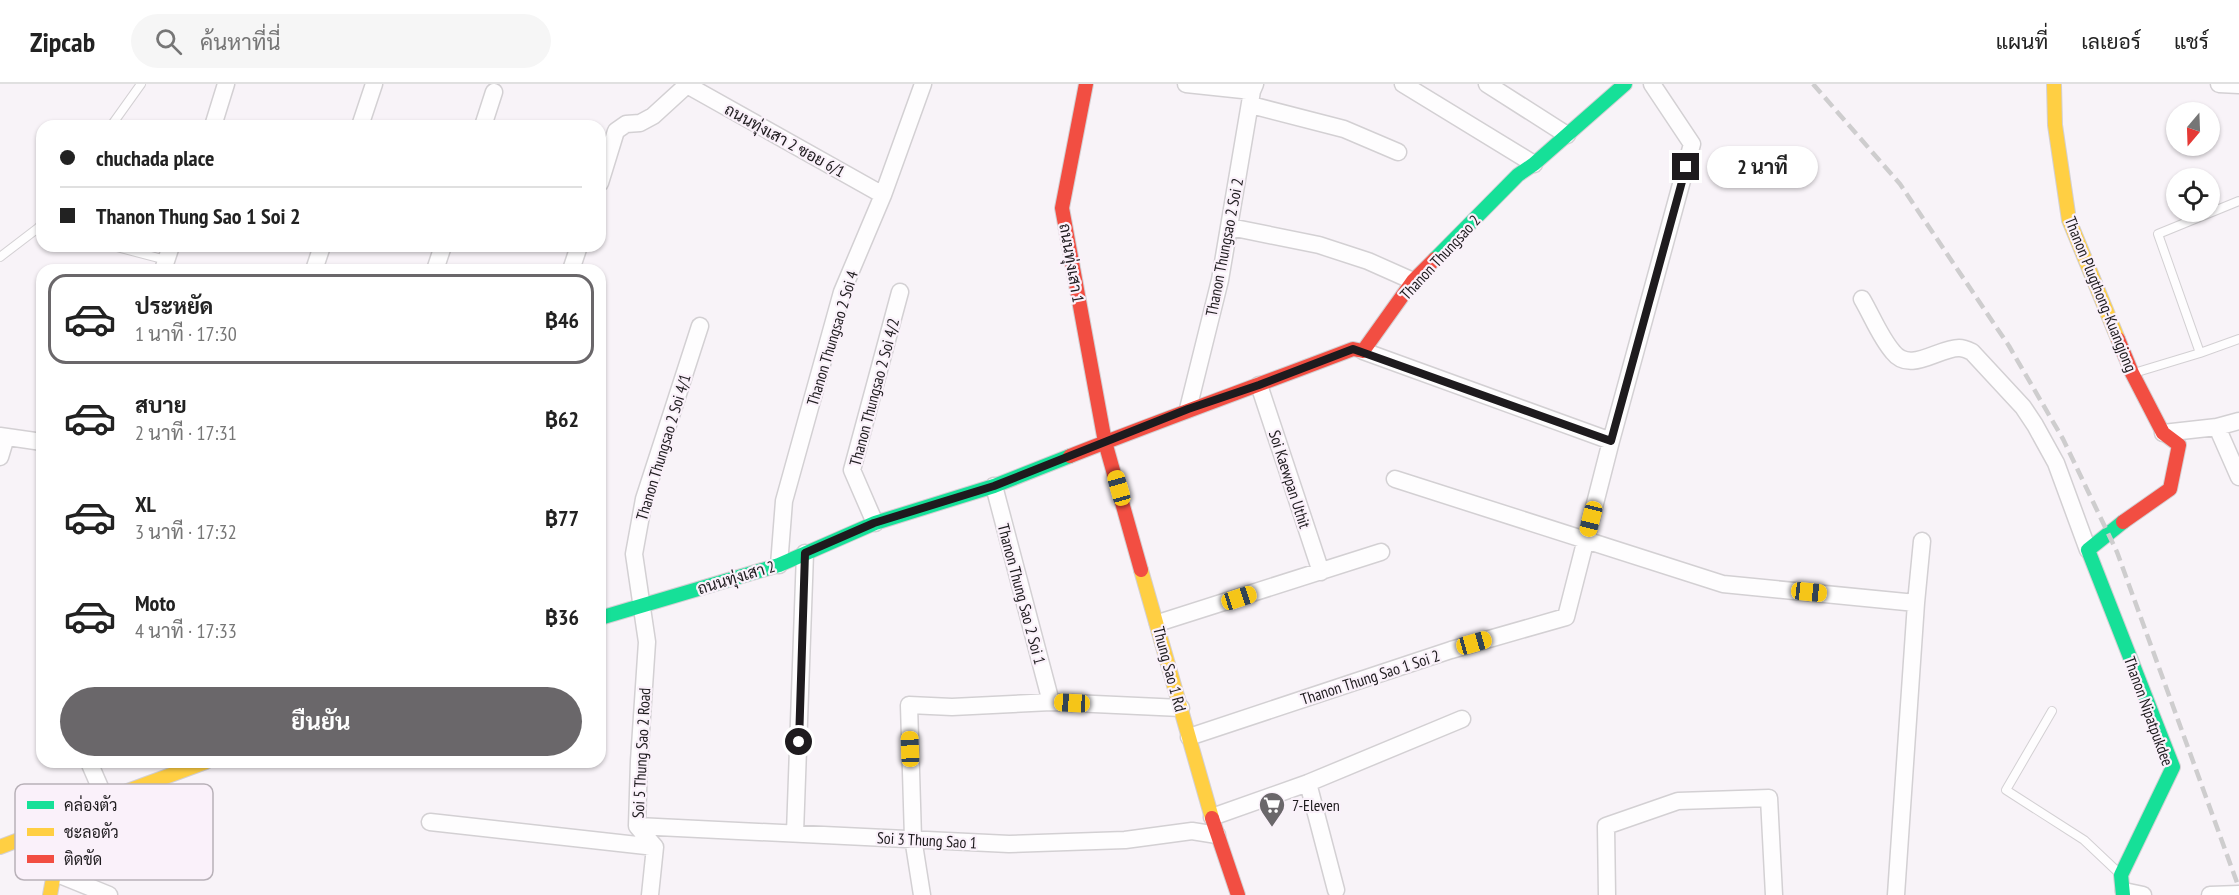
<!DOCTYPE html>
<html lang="th">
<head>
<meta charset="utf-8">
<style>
  :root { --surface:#fff; --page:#f6f6f6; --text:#222; --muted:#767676; --line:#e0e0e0; --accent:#6a676a }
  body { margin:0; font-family:"PT Sans Narrow",Sarabun,sans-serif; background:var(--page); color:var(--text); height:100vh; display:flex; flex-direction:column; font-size:22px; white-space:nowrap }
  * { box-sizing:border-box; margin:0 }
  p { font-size:20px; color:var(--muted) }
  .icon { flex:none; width:33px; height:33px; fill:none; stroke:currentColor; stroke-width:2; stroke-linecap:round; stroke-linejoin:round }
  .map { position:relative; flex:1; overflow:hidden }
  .panel { position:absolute; left:36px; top:180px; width:570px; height:504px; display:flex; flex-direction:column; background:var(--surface); border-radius:18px; box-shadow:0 2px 4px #0004 }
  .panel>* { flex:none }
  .guide { position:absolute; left:36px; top:36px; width:570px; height:132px; border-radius:18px; box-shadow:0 2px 4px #0004; display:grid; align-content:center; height:132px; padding:0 24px; background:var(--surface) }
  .needle { width:39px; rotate:199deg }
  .controls { position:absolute; left:2166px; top:18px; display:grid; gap:12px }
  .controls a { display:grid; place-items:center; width:54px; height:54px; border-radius:50%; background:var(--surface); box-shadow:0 2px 4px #0004; font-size:30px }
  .end { position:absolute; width:27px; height:27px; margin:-14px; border:8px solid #1e1b1e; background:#fff; box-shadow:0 0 0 3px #fff }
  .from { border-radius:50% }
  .bubble { position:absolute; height:42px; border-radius:21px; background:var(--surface); box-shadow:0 2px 4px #0004; font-size:20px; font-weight:700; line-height:42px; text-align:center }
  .car { position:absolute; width:18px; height:36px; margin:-18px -9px; border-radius:8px; box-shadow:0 0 4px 2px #0007; background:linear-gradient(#f5c518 24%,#345 0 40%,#f5c518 0 76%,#345 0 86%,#f5c518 0) }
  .guide b { display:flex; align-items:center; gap:21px; height:57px; font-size:22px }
  .guide b+b { border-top:2px solid var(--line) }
  .guide i { width:15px; height:15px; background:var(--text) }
  ul { padding:10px 0 0; list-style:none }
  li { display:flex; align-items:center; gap:18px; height:90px; margin:0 12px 9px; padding:0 12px; border:3px solid transparent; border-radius:18px }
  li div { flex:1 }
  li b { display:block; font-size:22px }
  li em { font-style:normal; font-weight:700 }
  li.current { border-color:var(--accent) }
  li>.icon { width:54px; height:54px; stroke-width:1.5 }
  .cta { display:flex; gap:12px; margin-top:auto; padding:12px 24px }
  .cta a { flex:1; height:69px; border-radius:36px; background:var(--accent); color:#fff; font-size:24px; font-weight:700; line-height:69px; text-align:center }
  header { display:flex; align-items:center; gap:36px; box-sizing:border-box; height:84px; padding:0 30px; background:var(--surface); border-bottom:2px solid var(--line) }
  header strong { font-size:28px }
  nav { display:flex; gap:33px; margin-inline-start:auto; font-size:21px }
  .search { width:420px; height:54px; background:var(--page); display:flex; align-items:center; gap:15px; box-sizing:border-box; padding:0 21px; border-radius:33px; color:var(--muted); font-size:22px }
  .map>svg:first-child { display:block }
</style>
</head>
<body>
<header>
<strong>Zipcab</strong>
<div class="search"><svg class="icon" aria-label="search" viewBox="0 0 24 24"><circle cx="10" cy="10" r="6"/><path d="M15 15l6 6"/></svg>ค้นหาที่นี่</div>
<nav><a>แผนที่</a><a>เลเยอร์</a><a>แชร์</a></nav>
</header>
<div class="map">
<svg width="2239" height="811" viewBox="0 0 2239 811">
  <rect width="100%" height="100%" fill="#f8f3f8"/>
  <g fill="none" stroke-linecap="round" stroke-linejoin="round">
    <g stroke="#d3d0d3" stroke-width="10">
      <path id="lane" d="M111,42l30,-42
        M113,162l53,14
        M0,173l38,-29 4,-5
        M2200,269l-42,-119 81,-33
        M2134,289l66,-20 39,-14
        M2052,627l-46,79 78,50 36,34"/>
    </g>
    <g stroke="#d3d0d3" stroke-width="19">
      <path id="street" d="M1186,0l66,7
        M1403,0l131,80
        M1487,0l80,51
        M2219,0l20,1
        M687,1l196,110
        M1251,21l93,24 54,23
        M213,42l13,-42
        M360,42l14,-42
        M483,42l11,-34
        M600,99l16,-52 10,-7 14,-1 13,-7 35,-32
        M1230,143l89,18 49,16 45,20
        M163,186l8,-24
        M314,186l8,-24
        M435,186l8,-24
        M571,186l8,-24
        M1862,215c10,17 18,38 31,53 17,22 45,-4 66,-4 4,0 9,2 13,4l51,55 12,18 21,38 32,87
        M1363,267l248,90
        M1259,301l62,187
        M1188,325l32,-129 32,-189 3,-7
        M2217,343l22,50
        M2163,349l54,-6 22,-6
        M0,352l42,6
        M0,373l6,-20
        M1395,395l328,105 193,19
        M994,402l57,216
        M875,439l-23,-53 48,-178
        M779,481l5,-64 58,-209 41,-97 40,-111
        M1158,539l223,-71
        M1189,653l262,-87 115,-33 45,-176 81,-297 -40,-60
        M89,678l16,37
        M1308,699l28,107
        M1212,733l96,-34 154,-64
        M430,738l225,25
        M637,742l372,18 116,-4 67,-9 25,4
        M795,749l10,-280
        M55,789l54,22
        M2124,807l19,4
        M650,811l5,-48 -18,-21 2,-65 8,-119 -13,-88 10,-55 56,-173
        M922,811l-9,-57 -4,-133 43,2 99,-5 130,6
        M1607,811l-1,-69 72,-25 91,-3 5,97
        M1896,811l20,-292 6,-62
        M2210,811l29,-1"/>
    </g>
    <g stroke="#d3d0d3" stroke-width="16">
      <path id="fast" d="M1435,175l83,-84 16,-11 91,-80
        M2123,438l-35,28 85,217 -52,108 2,20
        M600,534l179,-53 96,-42 119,-37 76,-30"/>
    </g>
    <g stroke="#d3d0d3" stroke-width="16">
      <path id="slow" d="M2054,0l1,41 14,95 49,119
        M1141,486l71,248
        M0,763l29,-11 36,-22 141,-52
        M50,811l15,-81"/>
    </g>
    <g stroke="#d3d0d3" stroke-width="16">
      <path id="jam" d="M1086,0l-24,124 43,234 36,128
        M2118,255l14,34 31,60 16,12 -9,44 -47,33
        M1070,372c94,-37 189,-71 283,-107l10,2 50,-70 22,-22
        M1212,734l26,77"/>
    </g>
    <use href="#lane" stroke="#fefdfe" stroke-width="8"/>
    <use href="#street" stroke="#fefdfe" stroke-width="16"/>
    <use href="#fast" stroke="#16e098" stroke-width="14"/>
    <use href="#slow" stroke="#ffcf43" stroke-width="14"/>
    <use href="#jam" stroke="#f24e42" stroke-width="14"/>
    <path stroke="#cecdce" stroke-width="4.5" stroke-dasharray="12 6" stroke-linecap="butt" d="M1813,0l87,100 109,162 54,93 54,113 122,336"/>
  </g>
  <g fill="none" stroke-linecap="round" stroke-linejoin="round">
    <path stroke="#1e1b1e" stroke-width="8" d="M799,658l6,-189 69,-30 120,-37 194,-77 71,-24 94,-36 258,92 75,-274"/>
  </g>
  <defs>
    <g id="supermarket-pin" transform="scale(1.35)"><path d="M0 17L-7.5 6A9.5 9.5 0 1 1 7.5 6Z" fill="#6a676a" stroke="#faf1fa"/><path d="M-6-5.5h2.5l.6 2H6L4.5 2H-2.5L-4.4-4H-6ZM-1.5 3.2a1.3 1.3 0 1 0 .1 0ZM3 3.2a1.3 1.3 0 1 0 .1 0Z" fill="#fff"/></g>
  </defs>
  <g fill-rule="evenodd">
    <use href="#supermarket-pin" x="1272" y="721"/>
  </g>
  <g text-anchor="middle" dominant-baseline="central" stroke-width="4.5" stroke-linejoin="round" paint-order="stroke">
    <g font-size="16" fill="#1e1b1e" stroke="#faf1fa">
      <text transform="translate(785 56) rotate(29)">ถนนทุ่งเสา 2 ซอย 6/1</text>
      <text transform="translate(1224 163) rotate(-79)">Thanon Thungsao 2 Soi 2</text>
      <text transform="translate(1440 173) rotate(-47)">Thanon Thungsao 2</text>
      <text transform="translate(1072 179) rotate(80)">ถนนทุ่งเสา 1</text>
      <text transform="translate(2101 210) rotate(68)">Thanon Plugthong-Kuangjong</text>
      <text transform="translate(832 254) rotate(-73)">Thanon Thungsao 2 Soi 4</text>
      <text transform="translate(874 308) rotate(-75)">Thanon Thungsao 2 Soi 4/2</text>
      <text transform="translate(663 363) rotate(-73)">Thanon Thungsao 2 Soi 4/1</text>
      <text transform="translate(1290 395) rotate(72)">Soi Kaewpan Uthit</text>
      <text transform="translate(736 493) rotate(-17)">ถนนทุ่งเสา 2</text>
      <text transform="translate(1022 510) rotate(75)">Thanon Thung Sao 2 Soi 1</text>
      <text transform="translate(1170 585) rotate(75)">Thung Sao 1 Rd</text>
      <text transform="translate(1370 593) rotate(-18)">Thanon Thung Sao 1 Soi 2</text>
      <text transform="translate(2149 627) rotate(70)">Thanon Nipatpukdee</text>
      <text transform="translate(641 669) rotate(-87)">Soi 5 Thung Sao 2 Road</text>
      <text transform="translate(927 756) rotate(3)">Soi 3 Thung Sao 1</text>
    </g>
    <g font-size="16" fill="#1e1b1e" stroke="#faf1fa" text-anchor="start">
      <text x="1292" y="721">7-Eleven</text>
    </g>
  </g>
  <rect x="15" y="700" width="198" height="96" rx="9" fill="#faf1fa" stroke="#b8b1b8" stroke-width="1.5"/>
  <rect x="27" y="717" width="27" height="8" fill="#16e098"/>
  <rect x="27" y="744" width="27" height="8" fill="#ffcf43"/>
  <rect x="27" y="771" width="27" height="8" fill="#f24e42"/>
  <g font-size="16" fill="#1e1b1e">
    <text x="64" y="727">คล่องตัว</text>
    <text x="64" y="754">ชะลอตัว</text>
    <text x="64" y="781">ติดขัด</text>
  </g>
</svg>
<div class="controls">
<a><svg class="needle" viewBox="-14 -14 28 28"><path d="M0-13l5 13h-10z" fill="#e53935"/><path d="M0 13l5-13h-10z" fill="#767676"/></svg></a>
<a><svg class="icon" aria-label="locate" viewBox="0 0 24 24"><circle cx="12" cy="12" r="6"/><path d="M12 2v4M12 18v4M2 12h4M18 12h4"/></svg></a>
</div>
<i class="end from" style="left:799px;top:658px"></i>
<i class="end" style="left:1686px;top:83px"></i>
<div class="bubble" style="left:1707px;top:62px;width:111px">2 นาที</div>
<i class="car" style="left:1119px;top:404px;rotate:344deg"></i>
<i class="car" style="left:1591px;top:435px;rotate:194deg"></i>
<i class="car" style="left:1809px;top:508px;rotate:96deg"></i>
<i class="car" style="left:1239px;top:514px;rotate:72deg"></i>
<i class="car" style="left:1474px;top:559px;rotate:74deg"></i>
<i class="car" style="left:1072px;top:619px;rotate:273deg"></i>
<i class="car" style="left:910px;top:665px;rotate:358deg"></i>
<div class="guide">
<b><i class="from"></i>chuchada place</b>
<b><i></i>Thanon Thung Sao 1 Soi 2</b>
</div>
<section class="panel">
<ul>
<li class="current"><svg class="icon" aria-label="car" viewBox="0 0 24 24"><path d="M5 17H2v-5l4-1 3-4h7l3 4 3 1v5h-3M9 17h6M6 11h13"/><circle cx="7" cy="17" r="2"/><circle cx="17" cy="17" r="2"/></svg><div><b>ประหยัด</b><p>1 นาที · 17:30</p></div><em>฿46</em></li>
<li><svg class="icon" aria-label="car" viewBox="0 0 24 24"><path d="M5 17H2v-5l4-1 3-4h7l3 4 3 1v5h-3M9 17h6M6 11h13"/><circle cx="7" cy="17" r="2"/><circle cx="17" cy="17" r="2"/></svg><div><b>สบาย</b><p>2 นาที · 17:31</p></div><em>฿62</em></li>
<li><svg class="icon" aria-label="car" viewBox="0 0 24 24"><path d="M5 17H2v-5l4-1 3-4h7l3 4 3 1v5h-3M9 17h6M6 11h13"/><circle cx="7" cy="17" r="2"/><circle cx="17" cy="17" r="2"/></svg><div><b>XL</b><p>3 นาที · 17:32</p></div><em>฿77</em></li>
<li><svg class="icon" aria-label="car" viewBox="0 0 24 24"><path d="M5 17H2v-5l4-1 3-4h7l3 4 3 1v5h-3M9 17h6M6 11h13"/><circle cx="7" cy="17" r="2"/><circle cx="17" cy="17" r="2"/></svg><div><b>Moto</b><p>4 นาที · 17:33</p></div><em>฿36</em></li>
</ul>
<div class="cta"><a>ยืนยัน</a></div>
</section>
</div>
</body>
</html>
